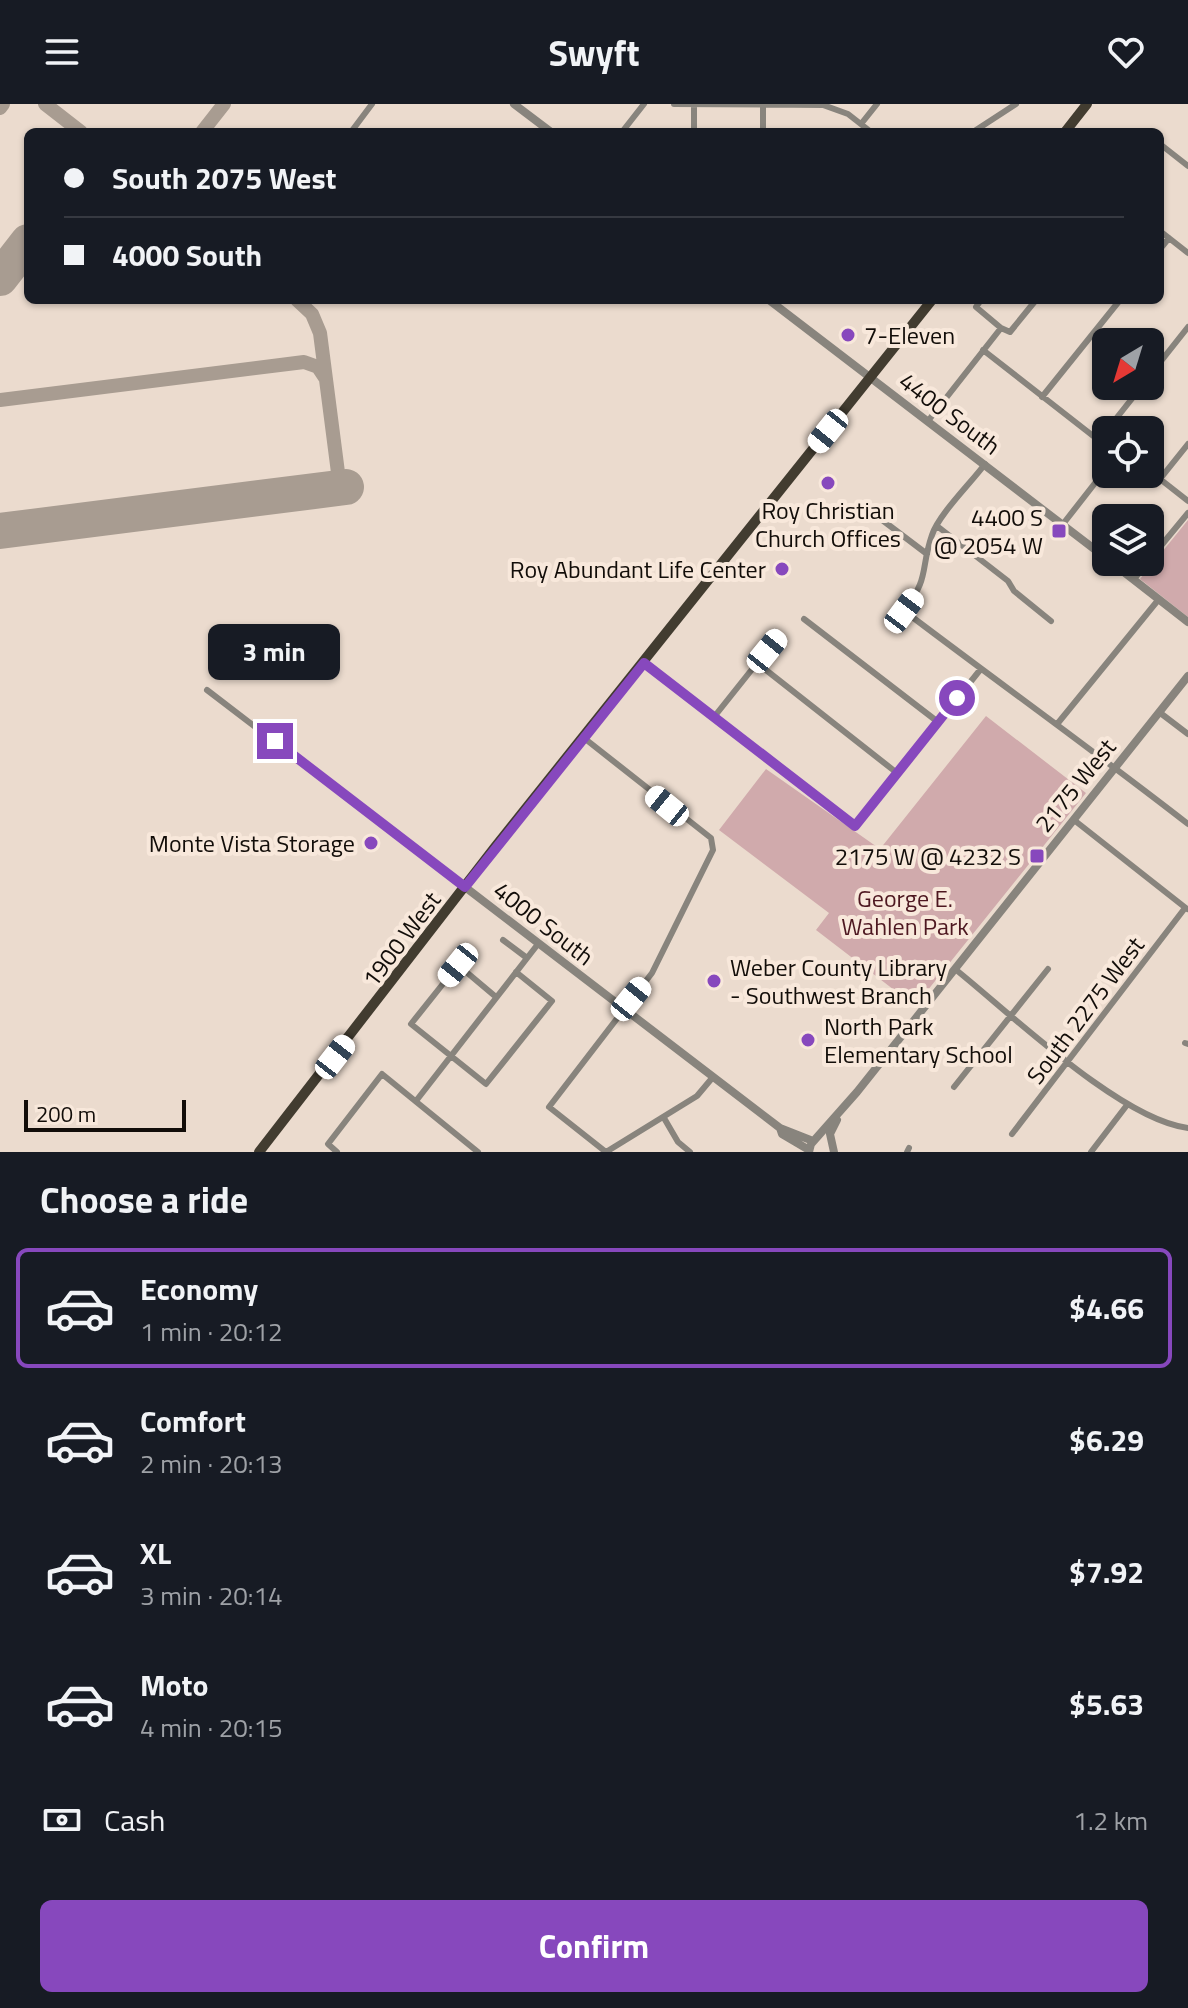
<!DOCTYPE html>
<html lang="en">
<head>
<meta charset="utf-8">
<style>
  :root { --surface:#171b24; --page:#20242c; --text:#f1f3f6; --muted:#9ea1a6; --line:#363941; --accent:#8748bd }
  body { margin:0; font-family:"Titillium Web",sans-serif; background:var(--page); color:var(--text); height:100vh; display:flex; flex-direction:column; font-size:30px; white-space:nowrap }
  * { box-sizing:border-box; margin:0 }
  p { font-size:26px; color:var(--muted) }
  .icon { flex:none; width:44px; height:44px; fill:none; stroke:currentColor; stroke-width:2; stroke-linecap:round; stroke-linejoin:round }
  .map { position:relative; height:1048px; overflow:hidden }
  .sheet { display:flex; flex-direction:column; background:var(--surface); flex:1 }
  .sheet>* { flex:none }
  .hud { position:absolute; left:24px; top:24px; width:1140px; height:176px; border-radius:12px; box-shadow:0 2px 6px #0004; display:grid; align-content:center; height:176px; padding:0 40px; background:var(--surface) }
  .needle { width:52px; rotate:218deg }
  .controls { position:absolute; left:1092px; top:224px; display:grid; gap:16px }
  .controls a { display:grid; place-items:center; width:72px; height:72px; border-radius:12px; background:var(--surface); box-shadow:0 2px 6px #0004; font-size:40px }
  .scale { position:absolute; left:24px; bottom:20px; width:162px; box-sizing:border-box; padding-left:8px; border:4px solid #120d09; border-top:0; font-size:22px; line-height:28px; white-space:nowrap; color:#120d09; -webkit-text-stroke:6px #f8e8db; paint-order:stroke }
  .end { position:absolute; width:36px; height:36px; margin:-18px; border:10px solid #8748bd; background:#fff; box-shadow:0 0 0 4px #fff }
  .from { border-radius:50% }
  .bubble { position:absolute; height:56px; border-radius:12px; background:var(--surface); box-shadow:0 2px 6px #0004; font-size:26px; font-weight:700; line-height:56px; text-align:center }
  .car { position:absolute; width:24px; height:48px; margin:-24px -12px; border-radius:10px; box-shadow:0 0 6px 2px #0007; background:linear-gradient(#fff 24%,#345 0 40%,#fff 0 76%,#345 0 86%,#fff 0) }
  .hud b { display:flex; align-items:center; gap:28px; height:76px; font-size:30px }
  .hud b+b { border-top:2px solid var(--line) }
  .hud i { width:20px; height:20px; background:var(--text) }
  ul { padding:0; list-style:none }
  li { display:flex; align-items:center; gap:24px; height:120px; margin:0 16px 12px; padding:0 24px; border:4px solid transparent; border-radius:12px }
  li div { flex:1 }
  li b { display:block; font-size:30px }
  li em { font-style:normal; font-weight:700 }
  li.selected { border-color:var(--accent) }
  li>.icon { width:72px; height:72px; stroke-width:1.5 }
  h2 { padding:0 40px; font-size:36px; line-height:96px }
  .pay { display:flex; align-items:center; gap:20px; height:88px; padding:0 40px; font-size:30px }
  .pay p { margin-inline-start:auto }
  .cta { display:flex; gap:16px; margin-top:auto; padding:16px 40px }
  .cta a { flex:1; height:92px; border-radius:12px; background:var(--accent); color:#fff; font-size:32px; font-weight:700; line-height:92px; text-align:center }
  header { display:flex; justify-content:space-between; align-items:center; height:104px; padding:0 40px; background:var(--surface); font-size:36px; font-weight:700 }
  .map>svg:first-child { display:block }
</style>
</head>
<body>
<header><svg class="icon" aria-label="menu" viewBox="0 0 24 24"><path d="M4 6h16M4 12h16M4 18h16"/></svg>Swyft<svg class="icon" aria-label="heart" viewBox="0 0 24 24"><path d="M12 20l-8-8c-3-5 5-10 8-4 3-6 11-1 8 4z"/></svg></header>
<div class="map">
<svg width="1188" height="1048" viewBox="0 0 1188 1048">
  <rect width="100%" height="100%" fill="#ebdbce"/>
  <path fill="#d0aaac" d="M1188,416v97l-48,-38z
    M986,612l100,77 -171,213 -99,-76 13,-17 -110,-83 47,-61 114,80z"/>
  <g fill="none" stroke-linecap="round" stroke-linejoin="round">
    <path stroke="#a89c91" stroke-width="14" d="M45,0l36,28
      M0,4l3,-4
      M202,28l22,-28
      M297,196l15,14 8,19 20,155
      M0,296l304,-38 14,5 8,12"/>
    <path stroke="#a89c91" stroke-width="36" d="M0,174l28,-36
      M0,427l346,-44"/>
    <path stroke="#88847d" stroke-width="6" d="M674,0l149,1 25,9 23,18
      M763,1v27
      M861,20l16,-20
      M351,28l21,-28
      M622,28l22,-28
      M694,28v-27
      M973,28l43,-28
      M1160,40l28,22
      M1160,127l28,22
      M1160,145l9,-11
      M981,196l-5,7 25,21
      M983,246l123,96
      M1150,271l38,-48
      M1042,293l78,-97
      M928,317l73,-93 9,4 26,-32
      M1107,326l35,-44
      M1142,370l11,7 7,-2 28,22
      M1160,375l28,-35
      M869,406l58,44
      M1063,420l43,-55
      M937,422l71,55 6,10 37,30
      M1150,455l38,-46
      M1134,475l14,-17
      M899,503c96,73 194,143 289,217
      M904,507c26,-34 16,-41 28,-76 7,-21 39,-52 53,-71
      M804,515l134,103
      M644,559l211,163 125,-156
      M757,559l140,110
      M207,586l258,197
      M1159,608l29,22
      M714,613l63,-79
      M1058,619l101,-124
      M584,634l127,100 2,12 -61,123 -103,134 57,45
      M1074,716l113,89
      M503,836l24,18
      M955,865c55,44 166,151 233,159
      M496,893l-38,-32 -47,59 75,60 66,-83 -36,-29
      M1185,939l3,1
      M954,983l94,-118
      M416,997l122,-157
      M664,1014l14,24 12,10
      M1012,1030l173,-226
      M337,1048l-9,-8 54,-70 96,78
      M606,1048l91,-56 16,-19
      M907,1048l2,-4
      M1091,1048l36,-47"/>
    <path stroke="#88847d" stroke-width="8" d="M514,0l37,28
      M769,196l337,258
      M1111,458l77,60
      M465,783l315,241 33,13
      M780,1024l2,6 27,16
      M809,1048l2,-8 46,-52 331,-416
      M834,1048l-4,-18 7,-14"/>
    <path stroke="#423c30" stroke-width="10" d="M1065,28l22,-28
      M259,1048l236,-305 437,-547"/>
  </g>
  <g fill="none" stroke-linecap="round" stroke-linejoin="round">
    <path stroke="#8748bd" stroke-width="10" d="M275,637l190,146 179,-224 211,163 102,-128"/>
  </g>
  <g fill="#8748bd" stroke="#f8e8db" stroke-width="3">
    <circle cx="848" cy="231" r="8"/>
    <circle cx="828" cy="379" r="8"/>
    <rect x="1051" y="419" width="16" height="16" rx="4"/>
    <circle cx="782" cy="465" r="8"/>
    <circle cx="371" cy="739" r="8"/>
    <rect x="1029" y="744" width="16" height="16" rx="4"/>
    <circle cx="714" cy="877" r="8"/>
    <circle cx="808" cy="936" r="8"/>
  </g>
  <g text-anchor="middle" dominant-baseline="central" stroke-width="8" stroke-linejoin="round" paint-order="stroke">
    <g font-size="24" fill="#120d09" stroke="#f8e8db" text-anchor="end">
      <text x="864" y="231" text-anchor="start">7-Eleven</text>
      <text x="828" y="406" text-anchor="middle">Roy Christian<tspan x="828" dy="28">Church Offices</tspan></text>
      <text x="1043" y="413">4400 S<tspan x="1043" dy="28">@ 2054 W</tspan></text>
      <text x="766" y="465">Roy Abundant Life Center</text>
      <text x="355" y="739">Monte Vista Storage</text>
      <text x="1021" y="752">2175 W @ 4232 S</text>
      <text x="730" y="863" text-anchor="start">Weber County Library<tspan x="730" dy="28">- Southwest Branch</tspan></text>
      <text x="824" y="922" text-anchor="start">North Park<tspan x="824" dy="28">Elementary School</tspan></text>
    </g>
    <g font-size="24" fill="#120d09" stroke="#f8e8db">
      <text transform="translate(950 309) rotate(37)">4400 South</text>
      <text transform="translate(1075 681) rotate(-51)">2175 West</text>
      <text transform="translate(544 819) rotate(38)">4000 South</text>
      <text transform="translate(401 835) rotate(-53)">1900 West</text>
      <text transform="translate(1085 906) rotate(-53)">South 2275 West</text>
    </g>
    <g font-size="24" fill="#4d1720" stroke="#f8e8db">
      <text x="905" y="794">George E.<tspan x="905" dy="28">Wahlen Park</tspan></text>
    </g>
  </g>
</svg>
<div class="controls">
<a><svg class="needle" viewBox="-14 -14 28 28"><path d="M0-13l5 13h-10z" fill="#e53935"/><path d="M0 13l5-13h-10z" fill="#9ea1a6"/></svg></a>
<a><svg class="icon" aria-label="locate" viewBox="0 0 24 24"><circle cx="12" cy="12" r="6"/><path d="M12 2v4M12 18v4M2 12h4M18 12h4"/></svg></a>
<a><svg class="icon" aria-label="layers" viewBox="0 0 24 24"><path d="M12 4l9 5-9 5-9-5zM3 14l9 5 9-5"/></svg></a>
</div>
<div class="scale">200 m</div>
<i class="end from" style="left:957px;top:594px"></i>
<i class="end" style="left:275px;top:637px"></i>
<div class="bubble" style="left:208px;top:520px;width:132px">3 min</div>
<i class="car" style="left:828px;top:327px;rotate:219deg"></i>
<i class="car" style="left:904px;top:507px;rotate:37deg"></i>
<i class="car" style="left:767px;top:547px;rotate:39deg"></i>
<i class="car" style="left:667px;top:702px;rotate:309deg"></i>
<i class="car" style="left:458px;top:861px;rotate:219deg"></i>
<i class="car" style="left:631px;top:895px;rotate:39deg"></i>
<i class="car" style="left:335px;top:953px;rotate:38deg"></i>
<div class="hud">
<b><i class="from"></i>South 2075 West</b>
<b><i></i>4000 South</b>
</div>
</div>
<section class="sheet">
<h2>Choose a ride</h2>
<ul>
<li class="selected"><svg class="icon" aria-label="car" viewBox="0 0 24 24"><path d="M5 17H2v-5l4-1 3-4h7l3 4 3 1v5h-3M9 17h6M6 11h13"/><circle cx="7" cy="17" r="2"/><circle cx="17" cy="17" r="2"/></svg><div><b>Economy</b><p>1 min · 20:12</p></div><em>$4.66</em></li>
<li><svg class="icon" aria-label="car" viewBox="0 0 24 24"><path d="M5 17H2v-5l4-1 3-4h7l3 4 3 1v5h-3M9 17h6M6 11h13"/><circle cx="7" cy="17" r="2"/><circle cx="17" cy="17" r="2"/></svg><div><b>Comfort</b><p>2 min · 20:13</p></div><em>$6.29</em></li>
<li><svg class="icon" aria-label="car" viewBox="0 0 24 24"><path d="M5 17H2v-5l4-1 3-4h7l3 4 3 1v5h-3M9 17h6M6 11h13"/><circle cx="7" cy="17" r="2"/><circle cx="17" cy="17" r="2"/></svg><div><b>XL</b><p>3 min · 20:14</p></div><em>$7.92</em></li>
<li><svg class="icon" aria-label="car" viewBox="0 0 24 24"><path d="M5 17H2v-5l4-1 3-4h7l3 4 3 1v5h-3M9 17h6M6 11h13"/><circle cx="7" cy="17" r="2"/><circle cx="17" cy="17" r="2"/></svg><div><b>Moto</b><p>4 min · 20:15</p></div><em>$5.63</em></li>
</ul>
<div class="pay"><svg class="icon" aria-label="cash" viewBox="0 0 24 24"><path d="M3 7h18v10H3z"/><circle cx="12" cy="12" r="2"/></svg>Cash<p>1.2 km</p></div>
<div class="cta"><a>Confirm</a></div>
</section>
</body>
</html>
